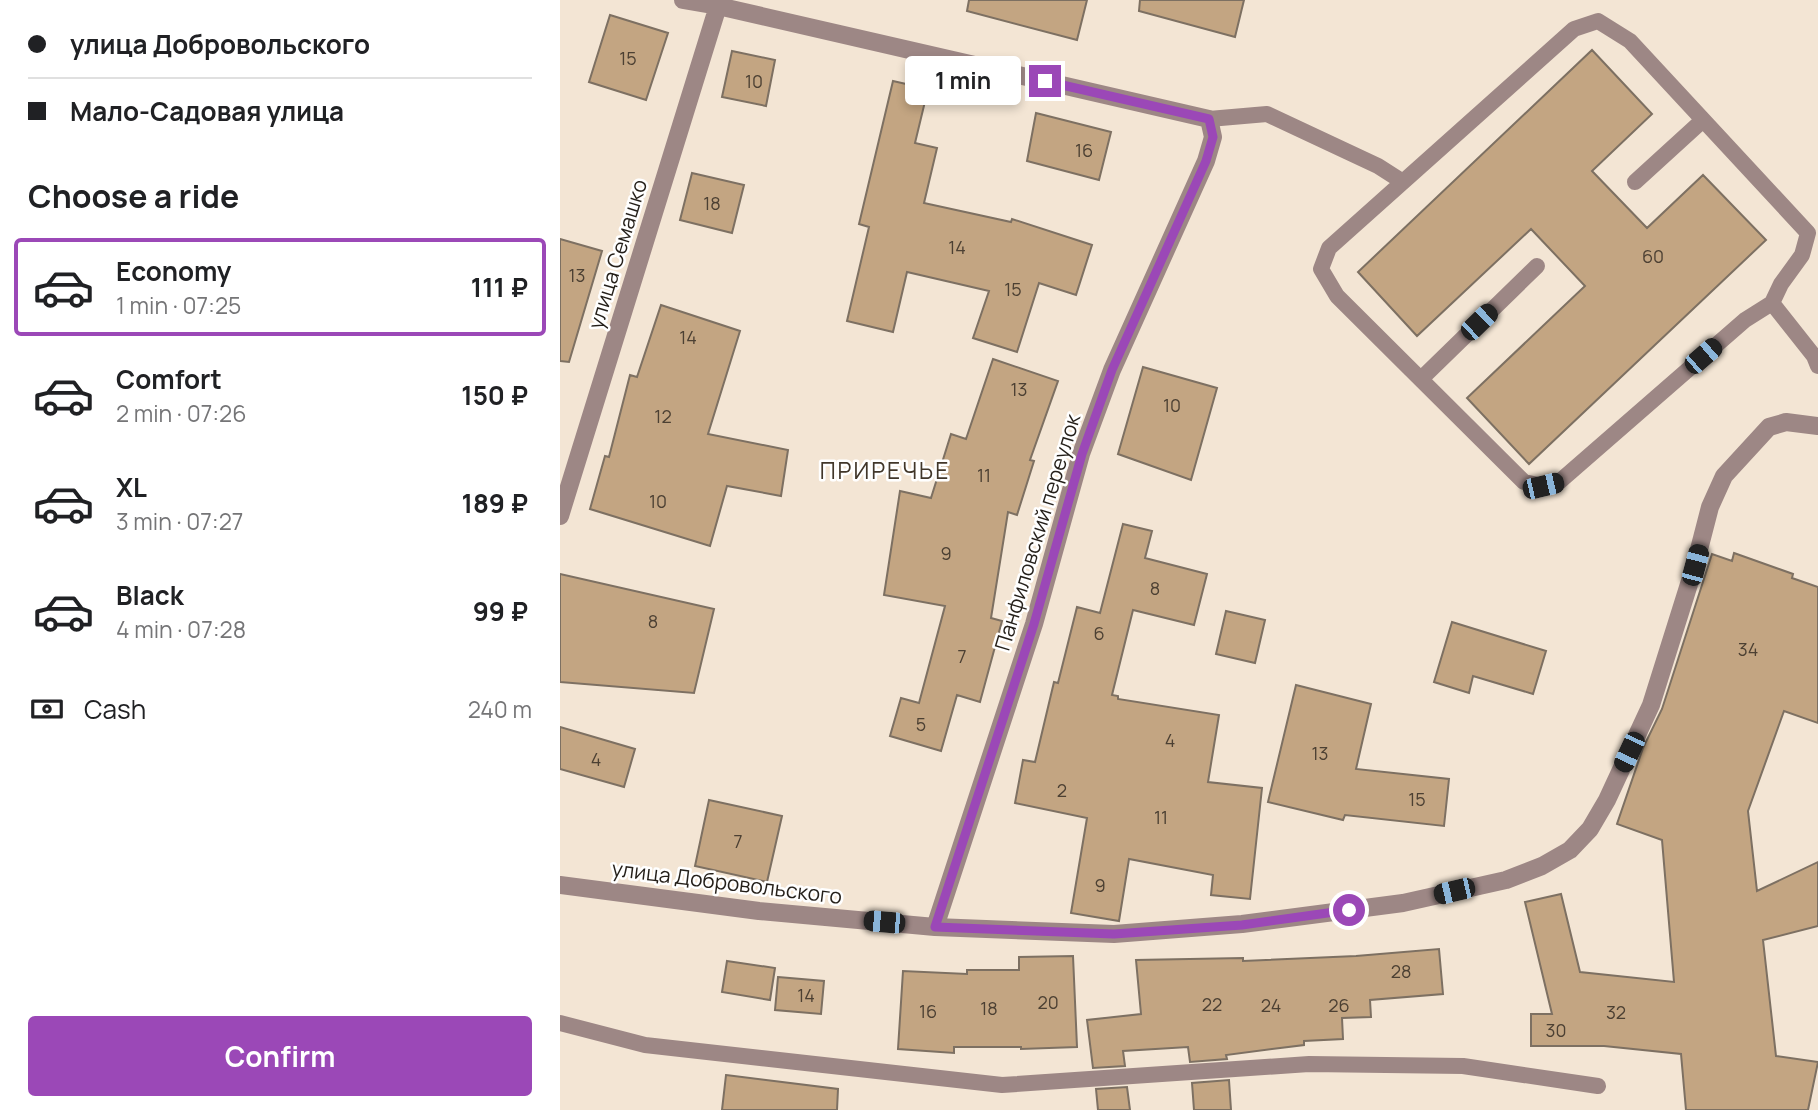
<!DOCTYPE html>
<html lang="en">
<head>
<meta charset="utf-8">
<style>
  :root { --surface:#fff; --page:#f6f6f6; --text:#202124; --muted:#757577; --line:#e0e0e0; --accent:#9b48b7 }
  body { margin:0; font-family:Manrope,sans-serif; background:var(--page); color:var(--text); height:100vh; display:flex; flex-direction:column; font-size:26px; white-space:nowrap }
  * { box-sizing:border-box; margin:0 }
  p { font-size:23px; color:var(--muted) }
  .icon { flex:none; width:38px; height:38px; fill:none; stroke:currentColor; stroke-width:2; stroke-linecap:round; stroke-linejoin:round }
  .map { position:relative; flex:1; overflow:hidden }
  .side { display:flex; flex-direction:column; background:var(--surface); width:560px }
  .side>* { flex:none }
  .guide { display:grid; align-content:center; height:154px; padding:0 28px; background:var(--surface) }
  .end { position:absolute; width:32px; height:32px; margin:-16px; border:9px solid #9b48b7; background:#fff; box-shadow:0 0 0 4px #fff }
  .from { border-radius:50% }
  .bubble { position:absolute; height:49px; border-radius:7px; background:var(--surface); box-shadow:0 4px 10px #0003; font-size:23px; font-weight:700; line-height:49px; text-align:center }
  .car { position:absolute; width:21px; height:42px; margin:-21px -10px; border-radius:9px; box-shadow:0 0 5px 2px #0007; background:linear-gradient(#222 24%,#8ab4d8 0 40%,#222 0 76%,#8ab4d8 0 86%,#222 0) }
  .guide b { display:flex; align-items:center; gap:24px; height:66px; font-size:26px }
  .guide b+b { border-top:2px solid var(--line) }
  .guide i { width:18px; height:18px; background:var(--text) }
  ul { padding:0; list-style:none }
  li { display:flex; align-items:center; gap:21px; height:98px; margin:0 14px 10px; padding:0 14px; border:4px solid transparent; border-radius:7px }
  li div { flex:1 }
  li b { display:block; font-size:26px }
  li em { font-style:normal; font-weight:700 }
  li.active { border-color:var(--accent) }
  li>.icon { width:63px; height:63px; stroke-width:1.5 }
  h2 { padding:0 28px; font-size:32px; line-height:84px }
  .pay { display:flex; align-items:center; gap:18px; height:77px; padding:0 28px; font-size:26px }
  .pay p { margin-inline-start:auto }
  .primary-button { display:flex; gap:14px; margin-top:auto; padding:14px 28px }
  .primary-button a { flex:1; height:80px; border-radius:7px; background:var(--accent); color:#fff; font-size:28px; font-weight:700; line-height:80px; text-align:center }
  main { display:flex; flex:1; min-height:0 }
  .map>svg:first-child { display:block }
</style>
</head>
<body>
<main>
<section class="side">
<div class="guide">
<b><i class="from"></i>улица Добровольского</b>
<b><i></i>Мало-Садовая улица</b>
</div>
<h2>Choose a ride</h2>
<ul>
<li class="active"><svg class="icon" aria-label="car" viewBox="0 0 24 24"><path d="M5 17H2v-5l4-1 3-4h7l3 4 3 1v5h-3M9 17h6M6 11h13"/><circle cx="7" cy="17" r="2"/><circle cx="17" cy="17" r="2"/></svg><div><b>Economy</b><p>1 min · 07:25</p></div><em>111 ₽</em></li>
<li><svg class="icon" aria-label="car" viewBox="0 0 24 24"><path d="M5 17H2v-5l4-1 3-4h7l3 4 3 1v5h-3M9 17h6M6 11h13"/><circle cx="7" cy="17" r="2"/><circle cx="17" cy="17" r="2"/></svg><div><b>Comfort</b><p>2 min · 07:26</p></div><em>150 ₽</em></li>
<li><svg class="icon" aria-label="car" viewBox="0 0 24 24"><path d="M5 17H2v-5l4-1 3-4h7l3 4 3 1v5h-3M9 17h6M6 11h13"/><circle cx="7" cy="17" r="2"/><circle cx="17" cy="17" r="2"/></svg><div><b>XL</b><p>3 min · 07:27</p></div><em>189 ₽</em></li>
<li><svg class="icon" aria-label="car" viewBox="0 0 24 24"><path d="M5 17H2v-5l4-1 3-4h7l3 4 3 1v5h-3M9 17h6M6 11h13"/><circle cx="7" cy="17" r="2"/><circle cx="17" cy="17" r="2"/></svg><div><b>Black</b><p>4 min · 07:28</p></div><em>99 ₽</em></li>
</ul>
<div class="pay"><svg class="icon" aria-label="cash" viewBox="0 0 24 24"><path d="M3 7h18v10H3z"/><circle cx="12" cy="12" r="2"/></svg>Cash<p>240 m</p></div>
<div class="primary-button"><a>Confirm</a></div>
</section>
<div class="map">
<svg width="1258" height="1110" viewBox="0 0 1258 1110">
  <rect width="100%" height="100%" fill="#f3e5d4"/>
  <path fill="#c3a582" stroke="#7d7062" stroke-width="2" d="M409,0h118l-10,40 -110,-29z
    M580,0h104l-9,37 -96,-26z
    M50,15l58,18 -22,67 -57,-18z
    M1032,50l60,64 -60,57 55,57 56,-53 63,65 -237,224 -62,-66 118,-112 -54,-57 -114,107 -59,-64z
    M172,51l43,9 -9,46 -44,-9z
    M333,81l35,8 -13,54 22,5 -13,55 87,19 1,-3 80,26 -16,50 -37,-12 -22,69 -44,-14 16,-47 -82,-19 -14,60 -46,-11 22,-94 -10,-3z
    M476,113l75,19 -12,48 -72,-19z
    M132,173l52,12 -12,48 -52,-13z
    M0,239l42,12 -33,111 -9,-1z
    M101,305l79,26 -32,103 80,16 -7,46 -54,-10 -17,60 -120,-37 15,-53 4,1 21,-82 7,2z
    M433,359l65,22 -28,79 4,1 -17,54 -9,-3 -17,106 11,3 -22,81 -23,-7 -16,56 -51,-15 11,-38 18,5 26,-97 -61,-11 16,-104 31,7 20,-64 15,5z
    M583,367l74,21 -26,92 -73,-26z
    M563,524l29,7 -7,27 62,16 -13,51 -61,-15 -21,85 6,1v3l101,16 -11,67 54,6 -12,111 -39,-4 2,-20 -84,-16 -10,62 -48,-8 16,-95 -72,-15 8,-43 12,2 19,-80 4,1 19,-76 23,6z
    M1174,553l59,21 -1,4 26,9v136l-34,-12 -36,100 9,80 61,-29v64l-55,14 13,116 42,6 -10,48h-122l-5,-56 -77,-8h-73v-32h21l-27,-112 36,-8 19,78 94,10 -12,-142 -45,-16 26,-76 19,-39 50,-155 20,7z
    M0,574l154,35 -20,84 -134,-11z
    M666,611l39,9 -10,43 -39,-9z
    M892,622l94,29 -13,43 -60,-18 -4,17 -35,-11z
    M736,685l75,19 -15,65 93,10 -5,47 -99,-11 -2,5 -75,-18z
    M0,727l75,22 -11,38 -64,-18z
    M149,800l73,16 -15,66 -72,-16z
    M879,949l4,45 -73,6 1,17 -29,1 1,21 -39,2v4l-78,10 1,4 -37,3 -2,-15 -65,4 2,15 -32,2 -6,-48 54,-6 -5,-54 107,-2v3l113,-5z
    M513,956l4,91 -56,2v-2h-67v6l-56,-4 5,-78 64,3v-4h52v-13z
    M167,961l48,7 -5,32 -48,-8z
    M218,977l46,4 -3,33 -46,-4z
    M166,1075l112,14 -1,21h-115z
    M669,1080l2,30h-37l-2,-27z
    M567,1087l3,23h-32l-2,-21z"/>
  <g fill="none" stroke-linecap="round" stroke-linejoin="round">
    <path stroke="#9d8785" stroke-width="16" d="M1038,21l32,20 178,192 -6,22 -21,29 -9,19 -27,17 -186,162 -16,4 -19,-4 -187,-186 -16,-27 8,-21 245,-219z
      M649,119l58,-5 111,52 25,16
      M1075,182l68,-62
      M1212,303l42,53 4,10
      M861,379l116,-113
      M0,1023l85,22 357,40 307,-21 154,2 135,20"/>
    <path stroke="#9d8785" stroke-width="18" d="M123,0l35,6 491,113 4,18 -7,24 -94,209 -31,84 -47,170 -99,303
      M0,516l158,-510
      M0,885l199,26 176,16 179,7 128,-10 161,-21 103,-23 36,-14 28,-16 20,-21 17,-29 44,-95 44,-140 15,-58 14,-31 45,-49 17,-5 32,4"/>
  </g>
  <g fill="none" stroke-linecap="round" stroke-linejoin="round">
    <path stroke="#9b48b7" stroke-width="9" d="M485,81l164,38 4,18 -7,24 -94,209 -30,84 -48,170 -99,303 179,7 128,-9 107,-15"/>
  </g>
  <g text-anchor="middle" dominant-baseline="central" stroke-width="5" stroke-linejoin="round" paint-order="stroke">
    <g font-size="18" fill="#4c4033">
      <text x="68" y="58">15</text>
      <text x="194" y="81">10</text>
      <text x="524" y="150">16</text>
      <text x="152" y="203">18</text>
      <text x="397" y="247">14</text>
      <text x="1093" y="256">60</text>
      <text x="17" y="275">13</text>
      <text x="453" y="289">15</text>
      <text x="128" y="337">14</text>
      <text x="459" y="389">13</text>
      <text x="612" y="405">10</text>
      <text x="103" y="416">12</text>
      <text x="424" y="475">11</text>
      <text x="98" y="501">10</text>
      <text x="386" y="553">9</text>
      <text x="595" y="588">8</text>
      <text x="93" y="621">8</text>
      <text x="539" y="633">6</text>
      <text x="1188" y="649">34</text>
      <text x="402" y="656">7</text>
      <text x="361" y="724">5</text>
      <text x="610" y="740">4</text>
      <text x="760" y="753">13</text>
      <text x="36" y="759">4</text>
      <text x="502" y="790">2</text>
      <text x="857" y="799">15</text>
      <text x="601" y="817">11</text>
      <text x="178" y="841">7</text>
      <text x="540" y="885">9</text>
      <text x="841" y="971">28</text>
      <text x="246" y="995">14</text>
      <text x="488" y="1002">20</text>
      <text x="652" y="1004">22</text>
      <text x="711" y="1005">24</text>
      <text x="779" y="1005">26</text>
      <text x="429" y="1008">18</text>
      <text x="368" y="1011">16</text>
      <text x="1056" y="1012">32</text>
      <text x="996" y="1030">30</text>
    </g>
    <g font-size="21" fill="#241f19" stroke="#fff">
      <text transform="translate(57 254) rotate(-73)">улица Семашко</text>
      <text transform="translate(477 532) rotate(-73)">Панфиловский переулок</text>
      <text transform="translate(167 882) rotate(7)">улица Добровольского</text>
    </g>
    <g font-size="23" letter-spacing="2" fill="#413629" stroke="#fff">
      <text x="325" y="470">ПРИРЕЧЬЕ</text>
    </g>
  </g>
</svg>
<i class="end from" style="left:789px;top:910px"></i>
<i class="end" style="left:485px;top:81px"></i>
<div class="bubble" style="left:345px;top:56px;width:116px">1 min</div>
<i class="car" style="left:919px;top:322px;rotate:46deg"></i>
<i class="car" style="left:1143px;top:356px;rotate:49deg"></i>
<i class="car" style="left:983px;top:486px;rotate:77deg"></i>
<i class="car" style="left:1135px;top:565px;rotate:15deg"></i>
<i class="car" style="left:1069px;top:752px;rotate:205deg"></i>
<i class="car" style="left:894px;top:891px;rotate:257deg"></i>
<i class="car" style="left:324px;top:922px;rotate:275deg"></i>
</div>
</main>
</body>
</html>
